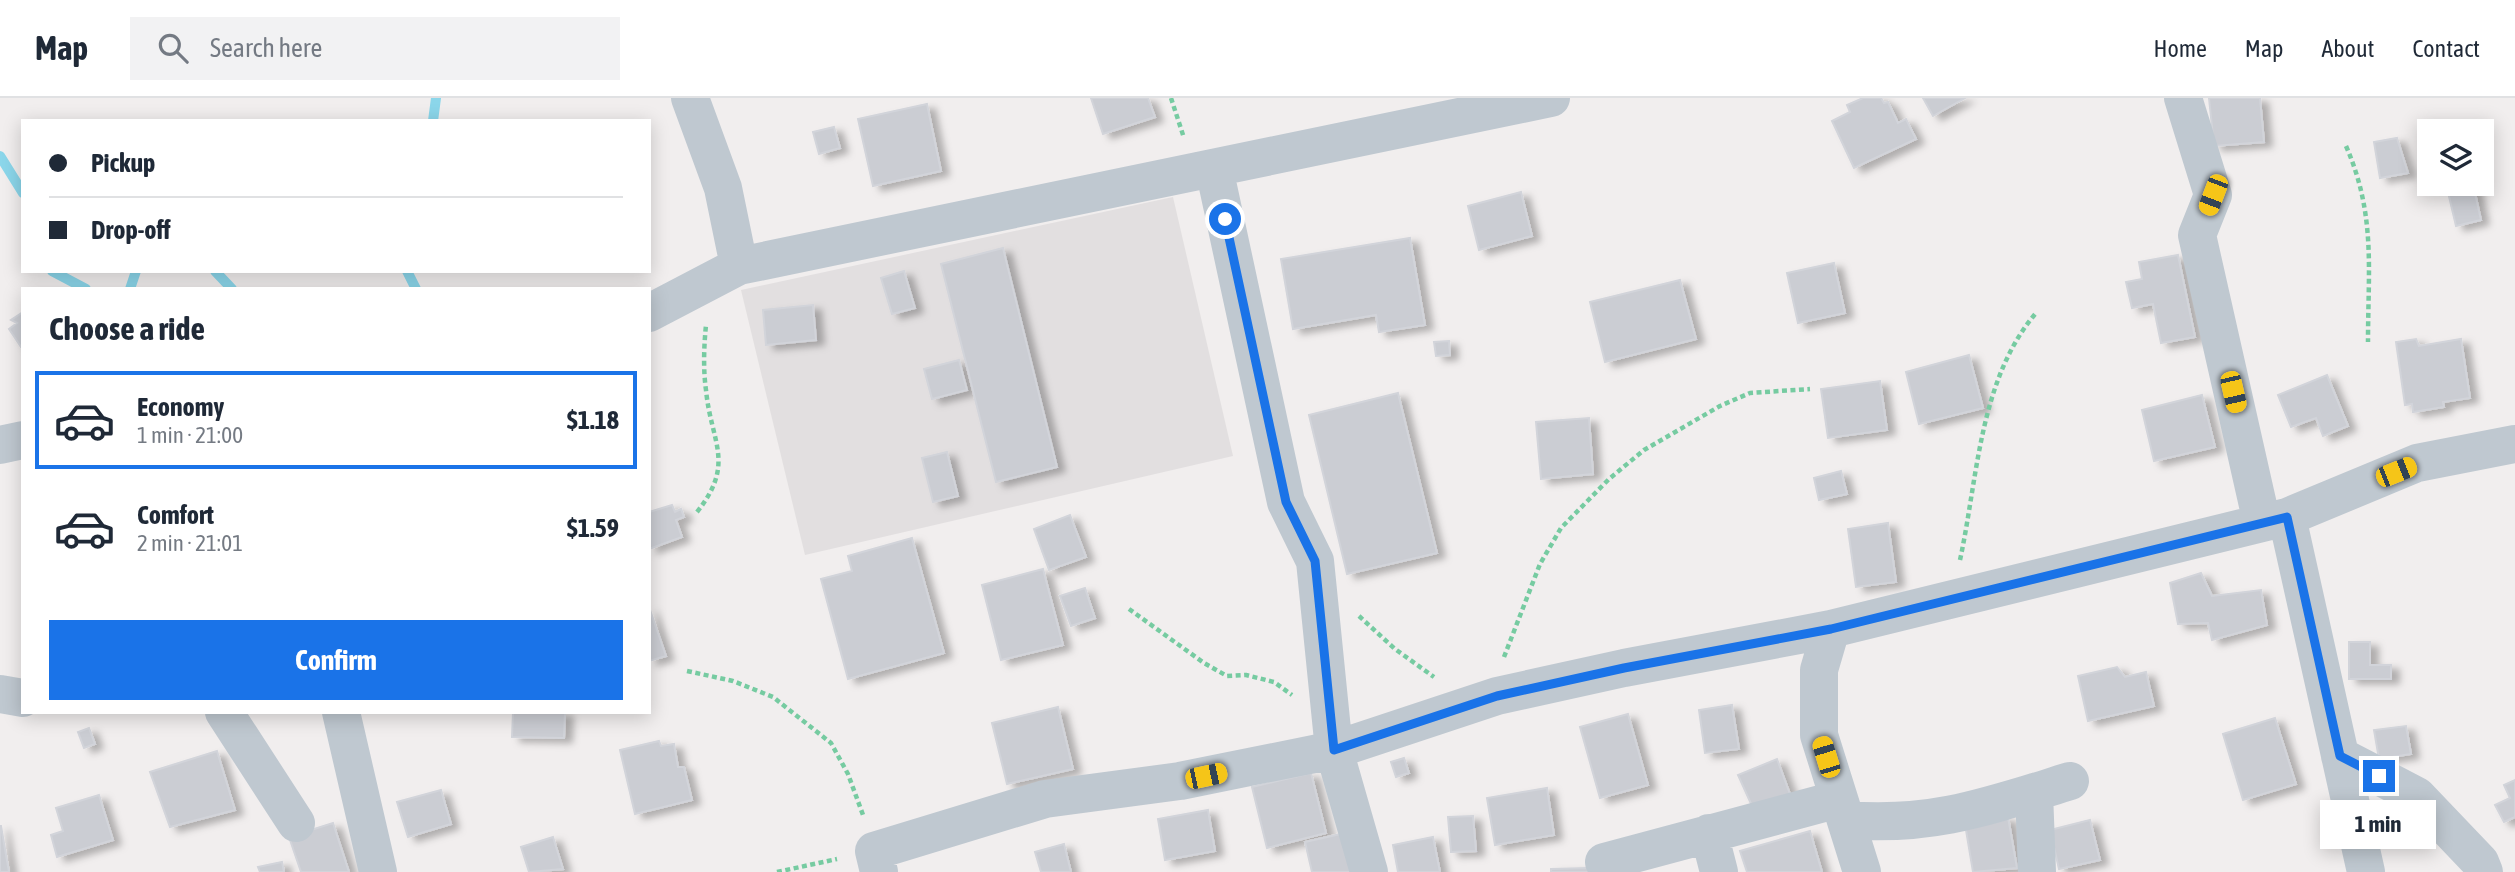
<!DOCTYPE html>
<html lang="en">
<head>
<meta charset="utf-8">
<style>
  :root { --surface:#fff; --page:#f2f2f3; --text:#1f2937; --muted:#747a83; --line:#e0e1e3; --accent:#1a73e8 }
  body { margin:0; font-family:"Asap Condensed",sans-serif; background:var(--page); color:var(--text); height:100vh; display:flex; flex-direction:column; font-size:26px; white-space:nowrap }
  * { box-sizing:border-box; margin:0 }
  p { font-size:23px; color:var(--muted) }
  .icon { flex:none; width:38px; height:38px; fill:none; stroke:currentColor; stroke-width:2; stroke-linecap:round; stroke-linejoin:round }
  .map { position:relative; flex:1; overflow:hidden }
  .sheet { position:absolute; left:21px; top:189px; width:630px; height:427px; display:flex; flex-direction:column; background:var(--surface); border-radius:0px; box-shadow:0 4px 18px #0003 }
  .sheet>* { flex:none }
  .hud { position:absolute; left:21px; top:21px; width:630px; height:154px; border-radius:0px; box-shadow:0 4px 18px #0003; display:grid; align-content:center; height:154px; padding:0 28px; background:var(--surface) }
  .buttons { position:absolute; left:2417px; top:21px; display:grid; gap:14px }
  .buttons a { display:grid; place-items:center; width:77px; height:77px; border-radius:0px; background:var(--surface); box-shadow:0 4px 18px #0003; font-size:35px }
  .end { position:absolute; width:32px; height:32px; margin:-16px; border:9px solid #1a73e8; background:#fff; box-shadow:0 0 0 4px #fff }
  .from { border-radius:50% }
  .bubble { position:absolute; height:49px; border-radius:0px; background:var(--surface); box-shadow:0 4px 18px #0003; font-size:23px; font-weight:700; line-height:49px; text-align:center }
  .car { position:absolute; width:21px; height:42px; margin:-21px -10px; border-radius:9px; box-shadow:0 0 5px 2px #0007; background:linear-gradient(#f5c518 24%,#345 0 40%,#f5c518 0 76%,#345 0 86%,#f5c518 0) }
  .hud b { display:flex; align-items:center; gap:24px; height:66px; font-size:26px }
  .hud b+b { border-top:2px solid var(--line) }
  .hud i { width:18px; height:18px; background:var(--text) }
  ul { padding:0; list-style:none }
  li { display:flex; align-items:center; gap:21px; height:98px; margin:0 14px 10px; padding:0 14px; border:4px solid transparent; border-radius:0px }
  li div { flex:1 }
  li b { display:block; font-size:26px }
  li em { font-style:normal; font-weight:700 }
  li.on { border-color:var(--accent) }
  li>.icon { width:63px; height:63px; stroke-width:1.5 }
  h2 { padding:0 28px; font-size:32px; line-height:84px }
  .action { display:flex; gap:14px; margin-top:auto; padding:14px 28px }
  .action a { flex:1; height:80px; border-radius:0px; background:var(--accent); color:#fff; font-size:28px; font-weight:700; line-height:80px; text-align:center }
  header { display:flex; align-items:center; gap:42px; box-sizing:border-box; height:98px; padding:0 35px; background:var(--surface); border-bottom:2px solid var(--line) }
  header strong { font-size:33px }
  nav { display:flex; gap:38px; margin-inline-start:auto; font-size:24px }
  .search { width:490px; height:63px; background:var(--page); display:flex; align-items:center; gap:18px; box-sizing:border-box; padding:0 24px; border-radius:0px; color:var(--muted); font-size:26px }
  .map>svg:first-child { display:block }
</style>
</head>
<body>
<header>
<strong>Map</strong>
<div class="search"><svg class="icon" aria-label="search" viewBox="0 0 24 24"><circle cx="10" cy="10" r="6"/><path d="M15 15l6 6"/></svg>Search here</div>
<nav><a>Home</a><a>Map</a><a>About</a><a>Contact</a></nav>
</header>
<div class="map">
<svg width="2515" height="774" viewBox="0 0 2515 774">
  <defs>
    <filter id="shadow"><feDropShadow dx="8" dy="4.5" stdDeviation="3.5" flood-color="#0004"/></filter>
  </defs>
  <rect width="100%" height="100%" fill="#f1eeee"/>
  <path fill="#e2dfe0" d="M1173,99l60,259 -428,99 -64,-265z"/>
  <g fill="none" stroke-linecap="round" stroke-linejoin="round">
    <path stroke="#8bd6ea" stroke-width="10" d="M433,23l3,-23
      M0,58l23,37
      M52,173l34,18
      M215,173l17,18
      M407,173l9,18
      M130,191l6,-18"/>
  </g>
  <path fill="#cbcdd3" stroke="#d2d4da" stroke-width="2" filter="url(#shadow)" d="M1091,0h57l7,19 -52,17z
    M1863,0h18l3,5 4,-1 10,21 8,-4 10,20 -62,29 -22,-47 18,-9 -3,-7z
    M1923,0h42l-32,18z
    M2209,0h51l4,44 -50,4z
    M927,6l14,67 -68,15 -15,-67z
    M834,29l6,21 -21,6 -6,-22z
    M2397,40l11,35 -28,5 -6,-36z
    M2465,86h8l8,36 -25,6 -9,-38z
    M1521,94l11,44 -53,14 -11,-44z
    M1410,140l15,87 -46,7 -3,-17 -83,14 -12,-70z
    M1003,150l54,219 -61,15 -55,-218z
    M2178,157l17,82 -34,6 -8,-39 -21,4 -6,-26 16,-3 -3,-17z
    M1834,165l11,50 -47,10 -11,-50z
    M904,173l11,37 -23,6 -11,-36z
    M1680,182l16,59 -91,23 -15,-60z
    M813,207l3,35 -50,5 -3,-35z
    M23,214v34l-2,1 -12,-18 8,-6 -6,-3z
    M2416,241l3,7 42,-7 9,59 -27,4 1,5 -31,5 -1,-8 -7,1 -9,-63z
    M1449,243l1,14 -14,1 -2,-14z
    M1969,257l14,53 -64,16 -13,-52z
    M959,262l8,30 -35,9 -8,-30z
    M2327,277l21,51 -25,10 -7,-18 -25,9 -13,-32z
    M1880,283l7,49 -59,8 -7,-49z
    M1398,295l39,160 -90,21 -38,-159z
    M2202,297l13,52 -61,14 -12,-51z
    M1589,320l4,56 -52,5 -5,-57z
    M947,354l11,44 -25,6 -11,-44z
    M1841,373l6,23 -28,6 -5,-22z
    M672,407l3,7 6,-3 3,8 -8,3 6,17 -33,12v-37z
    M1070,417l16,42 -37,13 -15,-41z
    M1888,425l8,59 -40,5 -8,-58z
    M912,440l32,115 -96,26 -27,-100 31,-8 -4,-15z
    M1043,471l20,76 -62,15 -19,-75z
    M2201,475l11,23 49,-6 6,35 -55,15 -4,-17 -30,1 -8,-41z
    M1085,490l10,30 -24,8 -11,-30z
    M649,509l17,49 -17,5z
    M2349,544h21v23h21v14h-42z
    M2117,569l8,10 21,-5 8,34 -66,15 -10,-45z
    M1732,607l7,44 -34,4 -6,-43z
    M1058,609l15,62 -66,15 -15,-61z
    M513,614h52l-1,26 -52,-1z
    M1628,616l20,71 -48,13 -20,-71z
    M2275,620l21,66 -53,16 -20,-66z
    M2406,628l5,28 -32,5 -5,-29z
    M89,630l6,16 -11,4 -6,-16z
    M659,643l2,5 13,-2 4,23h6l8,33 -57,14 -15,-64z
    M217,653l18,59 -65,17 -20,-55z
    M1404,660l5,15 -13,4 -5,-15z
    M1777,661l13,35 -38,12 -14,-31z
    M1311,675l15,60 -59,15 -15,-61z
    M2515,682v37l-11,5 -9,-17 15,-7 -6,-13z
    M1547,690l7,47 -59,10 -8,-47z
    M441,692l10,34 -43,13 -11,-35z
    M99,697l14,45 -56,17 -6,-22 12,-4 -7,-23z
    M1208,712l7,41 -50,9 -7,-41z
    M1473,718l3,35 -25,1 -3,-35z
    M2008,719l9,51 -44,4 -8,-48z
    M2090,722l10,40 -41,9 -9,-39z
    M333,725l16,49h-48l-12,-35z
    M0,728h1l8,46h-9z
    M1810,733l12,41h-75l-7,-21z
    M1345,735l9,39h-42l-7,-30z
    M553,739l10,32 -34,3 -8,-25z
    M1433,739l7,35h-42l-5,-27z
    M1064,746l7,28h-30l-6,-20z
    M282,764l2,10h-24l-2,-5z
    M1588,770v4h-37v-3z"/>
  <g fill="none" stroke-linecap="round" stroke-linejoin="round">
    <path stroke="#76cba1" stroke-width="4.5" stroke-dasharray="5 3.5" stroke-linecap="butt" d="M1171,0l13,40
      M2346,48c30,69 22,123 22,196
      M697,414c39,-49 14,-69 9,-122 -3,-21 -2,-45 0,-65
      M1960,462c18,-83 19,-180 76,-247
      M1129,511l75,54 23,13 19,-1 28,7 18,13
      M1359,518l36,33 39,28
      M1504,559l36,-93 21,-36 48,-49 35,-29 76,-44 30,-13 60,-4
      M687,573l46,10 40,16 58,46 17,31 15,41
      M777,774l60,-13"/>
    <path stroke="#bfc8d0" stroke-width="38" d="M690,0l33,90 16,78
      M2183,0l30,97 -16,40 65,288
      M1214,70l72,334 29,59 19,189 35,122
      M649,215l90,-47 812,-168
      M0,347l23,-5
      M2287,419l79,355
      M1831,531l-12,41v65l43,137
      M0,596l23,4
      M224,614l72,111
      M341,614l37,160
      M2340,658l77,40 63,66 4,10
      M2034,694l3,80
      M1846,722c87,7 143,-14 224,-39
      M1709,735l10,39
      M1604,764l235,-63
      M879,774l-5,-21 171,-52 135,-18 154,-31 163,-54 127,-28 207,-39 431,-106 25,-6 130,-54 98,-19"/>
  </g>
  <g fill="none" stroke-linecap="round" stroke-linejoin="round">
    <path stroke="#1a73e8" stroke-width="9" d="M1225,121l61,283 29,59 19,189 163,-54 127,-28 207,-39 456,-112 53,239 39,20"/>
  </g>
</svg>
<div class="buttons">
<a><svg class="icon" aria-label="layers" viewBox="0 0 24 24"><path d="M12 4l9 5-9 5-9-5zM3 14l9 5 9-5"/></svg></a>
</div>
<i class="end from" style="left:1225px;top:121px"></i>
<i class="end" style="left:2379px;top:678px"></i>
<div class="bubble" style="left:2320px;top:702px;width:116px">1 min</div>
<i class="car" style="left:2213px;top:97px;rotate:201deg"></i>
<i class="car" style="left:2233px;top:294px;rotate:167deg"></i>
<i class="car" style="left:2396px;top:374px;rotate:68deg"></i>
<i class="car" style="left:1826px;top:659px;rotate:343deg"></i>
<i class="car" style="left:1206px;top:678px;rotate:78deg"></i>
<div class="hud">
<b><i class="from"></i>Pickup</b>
<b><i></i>Drop-off</b>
</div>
<section class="sheet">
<h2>Choose a ride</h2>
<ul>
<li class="on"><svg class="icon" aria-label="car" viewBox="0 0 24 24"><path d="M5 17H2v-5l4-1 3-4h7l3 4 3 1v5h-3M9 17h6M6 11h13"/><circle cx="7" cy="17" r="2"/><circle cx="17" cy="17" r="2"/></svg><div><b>Economy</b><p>1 min · 21:00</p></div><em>$1.18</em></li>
<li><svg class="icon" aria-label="car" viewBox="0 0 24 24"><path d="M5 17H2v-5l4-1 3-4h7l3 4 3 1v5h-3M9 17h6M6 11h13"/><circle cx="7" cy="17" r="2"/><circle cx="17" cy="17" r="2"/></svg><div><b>Comfort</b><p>2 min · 21:01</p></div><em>$1.59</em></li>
</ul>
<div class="action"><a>Confirm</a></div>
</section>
</div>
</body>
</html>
